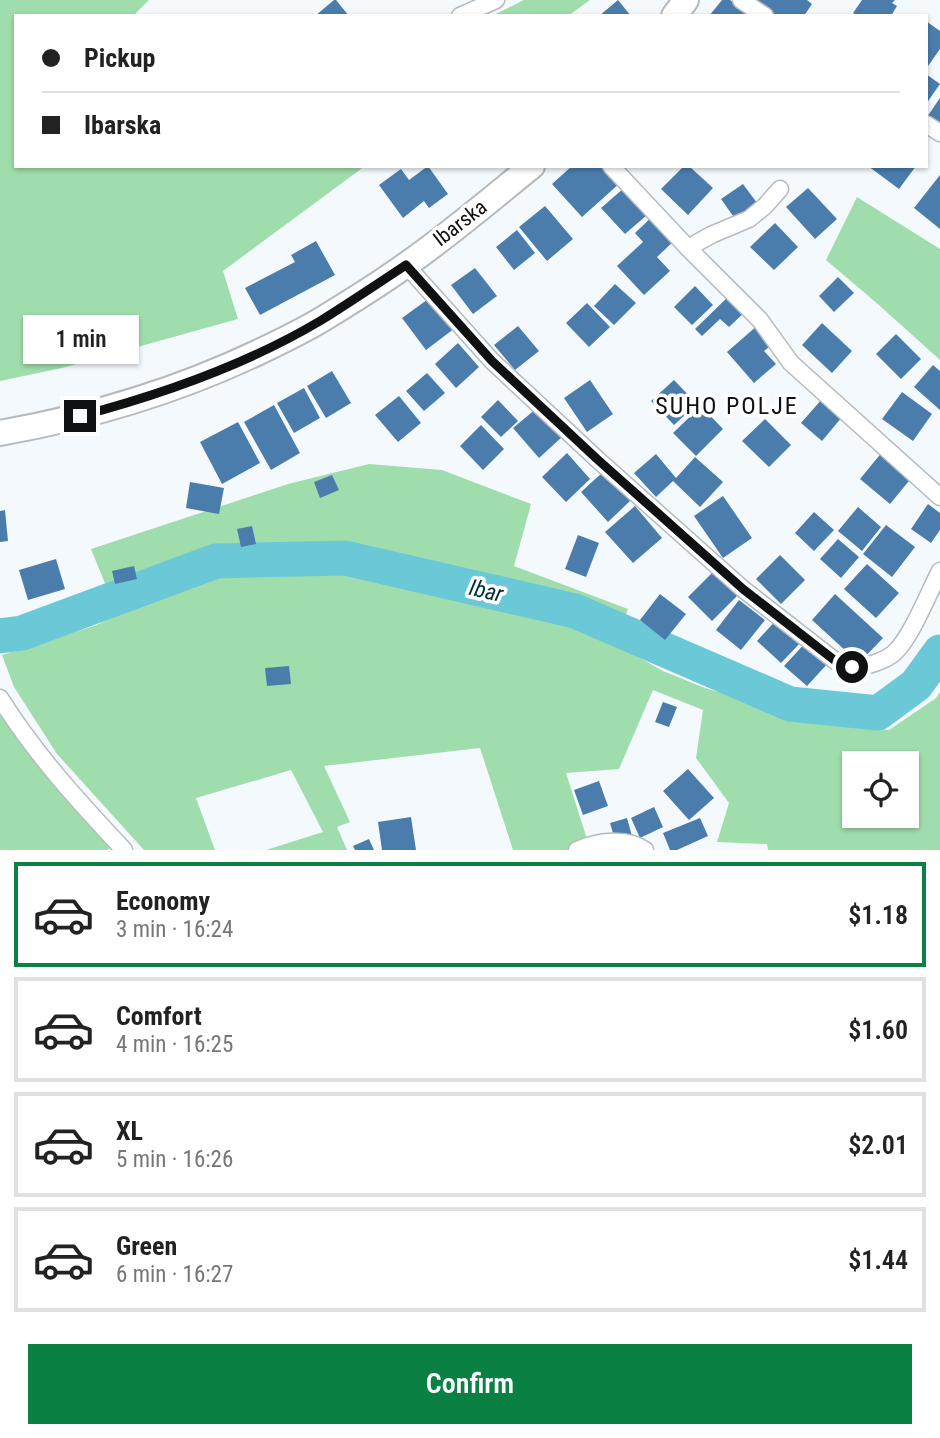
<!DOCTYPE html>
<html lang="en">
<head>
<meta charset="utf-8">
<style>
  :root { --surface:#fff; --page:#f2f2f2; --text:#222; --muted:#767676; --line:#e0e0e0; --accent:#0b8043 }
  body { margin:0; font-family:"Roboto Condensed",sans-serif; background:var(--page); color:var(--text); height:100vh; display:flex; flex-direction:column; font-size:26px; white-space:nowrap }
  * { box-sizing:border-box; margin:0 }
  p { font-size:23px; color:var(--muted) }
  .icon { flex:none; width:38px; height:38px; fill:none; stroke:currentColor; stroke-width:2; stroke-linecap:round; stroke-linejoin:round }
  .map { position:relative; height:850px; overflow:hidden }
  .details { display:flex; flex-direction:column; background:var(--surface); flex:1 }
  .details>* { flex:none }
  .hud { position:absolute; left:14px; top:14px; width:914px; height:154px; border-radius:0px; box-shadow:0 2px 5px #0004; display:grid; align-content:center; height:154px; padding:0 28px; background:var(--surface) }
  .tools { position:absolute; left:842px; top:751px; display:grid; gap:14px }
  .tools a { display:grid; place-items:center; width:77px; height:77px; border-radius:0px; background:var(--surface); box-shadow:0 2px 5px #0004; font-size:35px }
  .end { position:absolute; width:32px; height:32px; margin:-16px; border:9px solid #0f1112; background:#fff; box-shadow:0 0 0 4px #fff }
  .from { border-radius:50% }
  .bubble { position:absolute; height:49px; border-radius:0px; background:var(--surface); box-shadow:0 2px 5px #0004; font-size:23px; font-weight:600; line-height:49px; text-align:center }
  .hud b { display:flex; align-items:center; gap:24px; height:66px; font-size:26px }
  .hud b+b { border-top:2px solid var(--line) }
  .hud i { width:18px; height:18px; background:var(--text) }
  ul { padding:12px 0 0; list-style:none }
  li { display:flex; align-items:center; gap:21px; height:105px; margin:0 14px 10px; padding:0 14px; border:4px solid var(--line); border-radius:0px }
  li div { flex:1 }
  li b { display:block; font-size:26px }
  li em { font-style:normal; font-weight:600 }
  li.current { border-color:var(--accent) }
  li>.icon { width:63px; height:63px; stroke-width:1.5 }
  .button { display:flex; gap:14px; margin-top:auto; padding:14px 28px }
  .button a { flex:1; height:80px; border-radius:0px; background:var(--accent); color:#fff; font-size:28px; font-weight:600; line-height:80px; text-align:center }
  .map>svg:first-child { display:block }
</style>
</head>
<body>
<div class="map">
<svg width="940" height="850" viewBox="0 0 940 850">
  <rect width="100%" height="100%" fill="#f4f9fd"/>
  <path fill="#a0ddad" fill-rule="evenodd" d="M0,0h149l-16,16h-117v150h349l-142,105 15,48 -176,49 -62,13z
    M524,0h66l-22,16h-76z
    M857,197l83,52v111l-60,-54 -54,-46z
    M369,464l73,6 89,34 -17,62 114,43 -3,9 -121,-36 -148,-37 -137,5 -74,20 -39,16 -15,-37 197,-65z
    M343,565l234,57 86,49 42,17 105,31 79,11 47,-32 4,-6v158h-172l-1,-6 -50,-2 12,-39 -33,-45 7,-48 -50,-20 -34,79 -53,4 21,66 -11,11h-63l-33,-102 -156,18 26,56 -13,5 10,23h-81l57,-18 -32,-62 -95,28 19,52h-71l-87,-96 -43,-67 -12,-32 92,-29 74,-34 85,-24zM854,763h52v53h-52z
    M0,709l112,138 -5,3h-107z"/>
  <g fill="none" stroke-linecap="round" stroke-linejoin="round">
    <path stroke="#6bc9d7" stroke-width="35" d="M0,636l22,-3 194,-72 129,-3 230,53 215,93 88,9 38,-28 24,-33"/>
  </g>
  <path fill="#4a7dac" d="M334,0h2l13,16h-34z
    M618,0l13,16h-32z
    M722,0h8l20,16h-41z
    M755,0h52l5,4 -8,12h-27z
    M862,0h33l-3,3 5,3 -6,10h-33l-5,-3z
    M926,21l14,10v18l-12,17 -2,-1z
    M926,74l14,10 -14,20z
    M940,98v27l-13,-8z
    M428,166l20,28 -19,14 -5,-7 -21,17 -24,-33 22,-16 8,11z
    M572,166h33l15,17 -38,34 -30,-33z
    M684,166h5l24,22 -25,27 -27,-26z
    M868,166h48l-17,23z
    M940,175v54l-26,-21z
    M743,184l17,23 -22,16 -17,-24z
    M624,188l23,27 -22,19 -24,-26z
    M808,188l29,31 -22,20 -29,-32z
    M545,206l28,33 -26,22 -28,-34z
    M654,215l22,24 -19,18 13,14 -26,24 -27,-29 26,-24 -8,-9z
    M775,223l23,24 -24,23 -24,-23z
    M517,230l18,23 -21,17 -18,-23z
    M316,241l19,34 -75,40 -15,-27 50,-26 -4,-7z
    M475,268l22,28 -24,18 -22,-29z
    M838,277l16,16 -20,19 -15,-16z
    M615,284l21,19 -22,22 -20,-19z
    M695,286l18,19 -21,20 -18,-18z
    M731,294l16,16 -18,17 -9,-8 -18,17 -7,-7z
    M431,297l24,31 -29,22 -24,-32z
    M587,303l23,24 -21,20 -23,-24z
    M822,323l30,28 -20,22 -30,-28z
    M758,325l16,18 -10,8 12,13 -22,19 -27,-31z
    M518,326l21,25 -24,19 -21,-25z
    M896,334l25,25 -20,20 -25,-25z
    M458,343l21,24 -23,21 -21,-24z
    M933,365l7,6v39l-26,-23z
    M332,371l19,32 -25,15 -19,-32z
    M427,373l18,20 -21,18 -18,-20z
    M590,380l23,34 -26,18 -23,-34z
    M674,380l23,24 -23,21 -23,-24z
    M304,388l16,30 -26,15 -17,-30z
    M902,392l30,22 -19,27 -31,-22z
    M399,396l22,27 -23,19 -23,-27z
    M822,399l20,18 -20,24 -21,-18z
    M498,400l20,21 -17,16 -20,-20z
    M274,405l26,48 -29,17 -27,-48z
    M701,406l22,23 -27,27 -23,-23z
    M537,408l25,29 -23,21 -26,-30z
    M765,419l26,26 -22,22 -27,-26z
    M238,422l22,41 -38,21 -22,-42z
    M481,425l23,24 -21,21 -23,-24z
    M883,451l30,25 -23,28 -30,-25z
    M567,453l23,26 -24,23 -24,-25z
    M656,454l20,24 19,-21 28,25 -23,25 -27,-26 -17,16 -22,-24z
    M603,472l27,29 -22,21 -27,-30z
    M332,475l7,15 -19,8 -6,-16z
    M190,482l34,6 -5,26 -33,-6z
    M723,496l29,42 -29,20 -29,-42z
    M928,504l12,9v17l-9,13 -20,-14z
    M635,506l27,32 -29,25 -28,-31z
    M858,507l23,20 -19,24 -24,-20z
    M5,510l3,31 -8,1v-31z
    M814,512l20,18 -20,21 -19,-18z
    M886,525l29,22 -23,30 -29,-23z
    M252,526l4,18 -15,3 -4,-18z
    M578,535l21,8 -13,34 -21,-8z
    M838,539l21,18 -18,21 -21,-19z
    M780,555l25,25 -24,24 -25,-25z
    M56,559l9,30 -37,11 -9,-30z
    M867,564l32,29 -23,25 -32,-29z
    M134,566l3,13 -22,5 -3,-13z
    M717,568l24,24 -29,29 -24,-24z
    M660,594l26,20 -21,26 -25,-20z
    M835,594l48,44 -24,25 -47,-43z
    M739,600l26,20 -24,30 -25,-20z
    M779,617l24,23 -22,23 -24,-22z
    M807,641l23,20 -23,25 -23,-20z
    M289,666l2,18 -24,2 -2,-18z
    M663,702l14,5 -8,20 -14,-5z
    M688,769l26,29 -25,22 -26,-29z
    M599,781l9,25 -25,9 -9,-25z
    M654,807l9,20 -23,11 -9,-20z
    M411,817l5,33h-34l-4,-28z
    M627,818l5,18 -17,4 -5,-17z
    M700,818l8,18 -31,14h-7l-7,-17z
    M369,839l5,11h-19l-2,-4z"/>
  <g fill="none" stroke-linecap="round" stroke-linejoin="round">
    <g stroke="#b6babe" stroke-width="19">
      <path id="street" d="M741,0l24,16
        M460,16l36,-16
        M926,124l14,9
        M611,166l77,82 72,72 31,43 149,134
        M688,248l23,-13 38,-16 16,-13 15,-17
        M406,265l86,96 105,98 146,130 95,74c5,1 10,3 15,4 13,0 32,-6 41,-14 17,-15 35,-61 46,-82
        M0,698c35,56 79,104 124,152
        M577,850c20,-9 50,-13 68,0"/>
    </g>
    <g stroke="#b6babe" stroke-width="28">
      <path id="primary" d="M674,16l12,-16
        M0,433c90,-16 177,-42 259,-81 21,-10 42,-20 62,-32 28,-17 57,-35 85,-55 43,-30 84,-65 126,-99"/>
    </g>
    <use href="#street" stroke="#fff" stroke-width="16"/>
    <use href="#primary" stroke="#fff" stroke-width="24"/>
  </g>
  <g fill="none" stroke-linecap="round" stroke-linejoin="round">
    <path stroke="#0f1112" stroke-width="9" d="M80,416c83,-22 166,-51 240,-95 29,-18 57,-37 86,-56l86,96 105,98 146,130 95,74 14,4"/>
  </g>
  <g text-anchor="middle" dominant-baseline="central" stroke-width="7" stroke-linejoin="round" paint-order="stroke">
    <g font-size="21" fill="#0f1112" stroke="#fff">
      <text transform="translate(460 223) rotate(-38)">Ibarska</text>
    </g>
    <g font-size="23" font-style="italic" fill="#003035" stroke="#fff">
      <text transform="translate(486 591) rotate(13)">Ibar</text>
    </g>
    <g font-size="24" letter-spacing="2" fill="#0f1112" stroke="#fff">
      <text x="727" y="406">SUHO POLJE</text>
    </g>
  </g>
</svg>
<div class="tools">
<a><svg class="icon" aria-label="locate" viewBox="0 0 24 24"><circle cx="12" cy="12" r="6"/><path d="M12 2v4M12 18v4M2 12h4M18 12h4"/></svg></a>
</div>
<i class="end from" style="left:852px;top:667px"></i>
<i class="end" style="left:80px;top:416px"></i>
<div class="bubble" style="left:23px;top:315px;width:116px">1 min</div>
<div class="hud">
<b><i class="from"></i>Pickup</b>
<b><i></i>Ibarska</b>
</div>
</div>
<section class="details">
<ul>
<li class="current"><svg class="icon" aria-label="car" viewBox="0 0 24 24"><path d="M5 17H2v-5l4-1 3-4h7l3 4 3 1v5h-3M9 17h6M6 11h13"/><circle cx="7" cy="17" r="2"/><circle cx="17" cy="17" r="2"/></svg><div><b>Economy</b><p>3 min · 16:24</p></div><em>$1.18</em></li>
<li><svg class="icon" aria-label="car" viewBox="0 0 24 24"><path d="M5 17H2v-5l4-1 3-4h7l3 4 3 1v5h-3M9 17h6M6 11h13"/><circle cx="7" cy="17" r="2"/><circle cx="17" cy="17" r="2"/></svg><div><b>Comfort</b><p>4 min · 16:25</p></div><em>$1.60</em></li>
<li><svg class="icon" aria-label="car" viewBox="0 0 24 24"><path d="M5 17H2v-5l4-1 3-4h7l3 4 3 1v5h-3M9 17h6M6 11h13"/><circle cx="7" cy="17" r="2"/><circle cx="17" cy="17" r="2"/></svg><div><b>XL</b><p>5 min · 16:26</p></div><em>$2.01</em></li>
<li><svg class="icon" aria-label="car" viewBox="0 0 24 24"><path d="M5 17H2v-5l4-1 3-4h7l3 4 3 1v5h-3M9 17h6M6 11h13"/><circle cx="7" cy="17" r="2"/><circle cx="17" cy="17" r="2"/></svg><div><b>Green</b><p>6 min · 16:27</p></div><em>$1.44</em></li>
</ul>
<div class="button"><a>Confirm</a></div>
</section>
</body>
</html>
